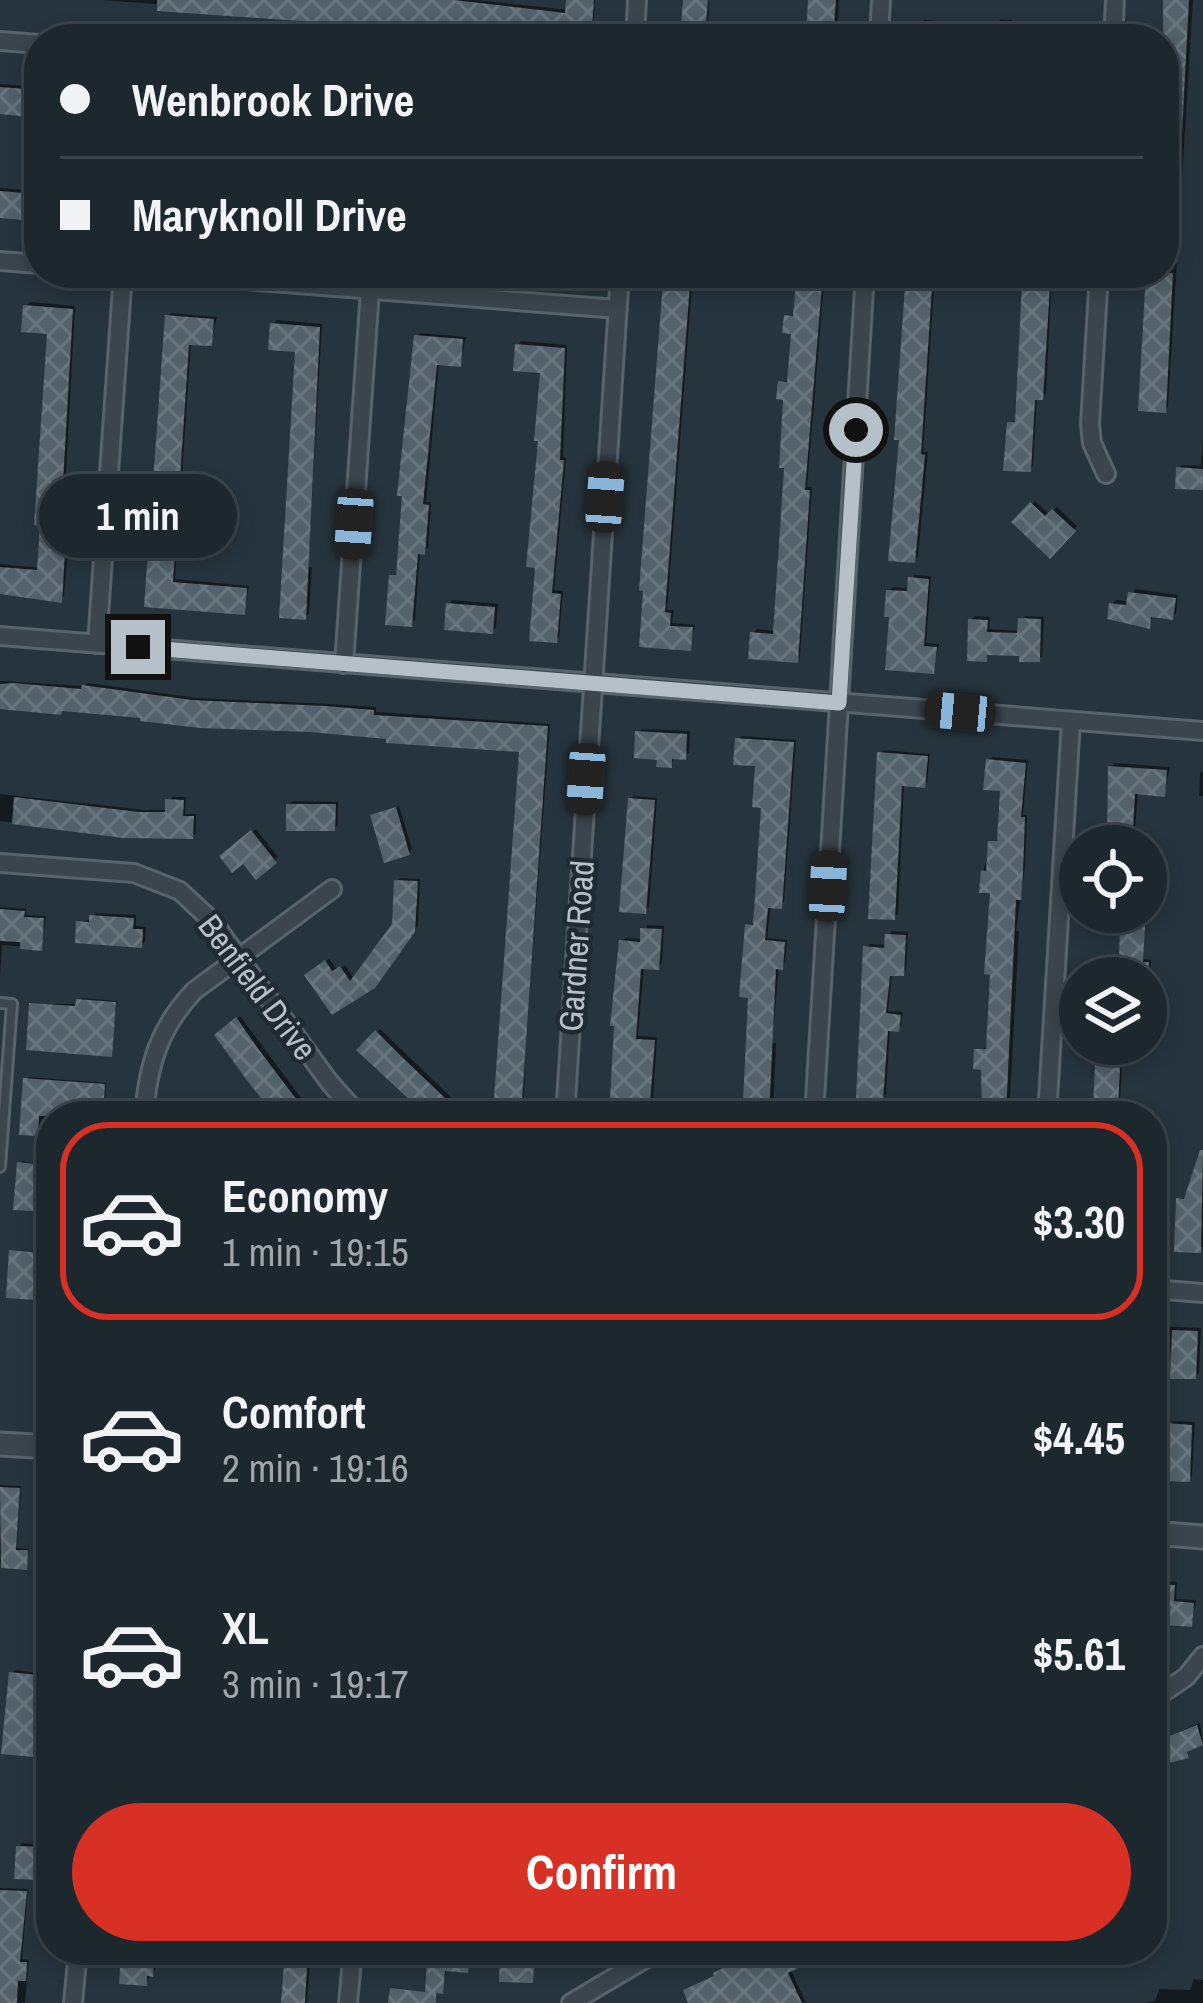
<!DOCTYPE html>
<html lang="en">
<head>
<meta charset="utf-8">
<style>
  :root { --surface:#1c272e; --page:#252f36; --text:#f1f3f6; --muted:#a0a5aa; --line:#3a444a; --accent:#d93025 }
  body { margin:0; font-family:"Archivo Narrow",sans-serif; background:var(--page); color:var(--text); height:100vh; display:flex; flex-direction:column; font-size:45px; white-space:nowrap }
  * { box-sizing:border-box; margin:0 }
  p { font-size:39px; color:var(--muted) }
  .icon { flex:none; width:66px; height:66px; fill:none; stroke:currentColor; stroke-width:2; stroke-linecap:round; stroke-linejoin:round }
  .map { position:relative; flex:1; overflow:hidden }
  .side { position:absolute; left:36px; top:1101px; width:1131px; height:864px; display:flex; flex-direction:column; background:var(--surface); border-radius:48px; box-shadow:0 6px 18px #0003,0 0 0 3px var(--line) }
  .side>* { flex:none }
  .guide { position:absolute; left:24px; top:24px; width:1155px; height:264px; border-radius:48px; box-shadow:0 6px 18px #0003,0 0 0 3px var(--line); display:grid; align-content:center; height:264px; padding:0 36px; background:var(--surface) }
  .tools { position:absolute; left:1059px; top:825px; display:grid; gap:24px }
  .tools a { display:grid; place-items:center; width:108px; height:108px; border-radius:50%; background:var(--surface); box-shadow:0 6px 18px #0003,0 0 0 3px var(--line); font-size:60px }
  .end { position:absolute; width:54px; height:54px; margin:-27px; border:15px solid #b6c0c8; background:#111; box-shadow:0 0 0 6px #111 }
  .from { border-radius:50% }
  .bubble { position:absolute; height:84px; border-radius:42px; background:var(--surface); box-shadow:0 6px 18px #0003,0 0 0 3px var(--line); font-size:39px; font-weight:700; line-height:84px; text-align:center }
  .car { position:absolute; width:36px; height:72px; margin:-36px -18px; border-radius:15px; box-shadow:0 0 9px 3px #0007; background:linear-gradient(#222 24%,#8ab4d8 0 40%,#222 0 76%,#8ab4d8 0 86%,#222 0) }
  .guide b { display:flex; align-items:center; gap:42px; height:114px; font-size:45px }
  .guide b+b { border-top:3px solid var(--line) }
  .guide i { width:30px; height:30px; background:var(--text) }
  ul { padding:21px 0 0; list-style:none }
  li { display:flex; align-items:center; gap:36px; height:198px; margin:0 24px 18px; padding:0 12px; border:6px solid transparent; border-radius:48px }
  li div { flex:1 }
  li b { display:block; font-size:45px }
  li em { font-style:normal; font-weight:700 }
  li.selected { border-color:var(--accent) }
  li>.icon { width:108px; height:108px; stroke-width:1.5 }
  .cta { display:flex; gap:24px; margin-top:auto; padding:24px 36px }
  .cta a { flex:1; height:138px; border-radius:72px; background:var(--accent); color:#fff; font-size:48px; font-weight:700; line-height:138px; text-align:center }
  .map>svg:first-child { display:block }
</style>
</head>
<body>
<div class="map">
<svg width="1203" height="2003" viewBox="0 0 1203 2003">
  <defs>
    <pattern id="building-cross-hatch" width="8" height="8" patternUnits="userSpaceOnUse" patternTransform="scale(3)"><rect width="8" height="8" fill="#52616a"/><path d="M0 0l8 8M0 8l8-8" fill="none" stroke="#69767e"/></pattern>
  </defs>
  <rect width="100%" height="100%" fill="#26343d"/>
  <path fill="#0007" d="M101,0h375l93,10v-10h26l-2,32 -3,4z
    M685,0h24l-1,21 26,2 -2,16h-49z
    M810,0h29l-2,39h-48l3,-4 17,1z
    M1165,0h28l-25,406 -4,4 -15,-137h15z
    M1000,19l12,1 -1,19h-91l4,-19 23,2v6l49,2z
    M1045,28l23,2 -1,9h-26z
    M0,84l39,3v27l-39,-3z
    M0,188l39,3v27l-39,-3z
    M666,273h27l-26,337h7l-2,13 23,2 -5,23 -48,-4z
    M800,273h19v8l5,1 -17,205h5l-12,169 -3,4 -44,-27 4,-4 19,2 11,-166 -1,-68 -5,-14 9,-4 5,-48 -8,-15 9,-3z
    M909,273h26l-12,179h5l-10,104 -4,4 -12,-122z
    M1026,273h26l-6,121 -9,3 -4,69 -3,3 -21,-46 9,-3z
    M30,302l45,4 -13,243 6,1 -4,46 -4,3 -60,-5v-30l40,4 10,-237 -24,-25z
    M171,313l46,4 -6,26 -20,-1 -16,237 74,7 -5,26 -97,-8 21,-288z
    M277,320l45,4 -14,243h4l-3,46 -4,4 -7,-268 -25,-25z
    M420,333l46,4 -6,27 -21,-2 -13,140h5l-3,46 -8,3 -5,69 -4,4 -19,-48 7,-4 18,-235z
    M521,341l46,4 -4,112 3,1 -12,132 9,1 -4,46 -4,3 -22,-1 10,-269 -25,-25z
    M1203,438v49l-24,-18 3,-4 19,1z
    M1035,501l15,14 7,-8 20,19 -27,28 -35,-32z
    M914,575l17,1 -5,67 13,1 -6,27 -44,-80 4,-4 17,2z
    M1135,589l43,6 -2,18 -4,3 -19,-2 -4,11 -37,-21 4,-4 14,2z
    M452,600l46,4 -2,23 -4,4 -43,-27z
    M975,616l15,1 -1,12 32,2 4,-15 19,1 -2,39 -4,3 -15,-6 -33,-1 -4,7 -15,-39z
    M0,681l85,5 3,-3 109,15 133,6 46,3v5l174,12 -24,321 -3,70 5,1h-26l20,-366 -378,-35 -144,-8z
    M642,729l48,2 -1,22 -14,3 -4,9 -33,-32z
    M742,736l54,4 -12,162 -13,3 -4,33 20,2 -2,23 -6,3 -7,77h4l-3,73h-39l1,-15 11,-3 5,-103 -3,-69 9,-3 7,-118 -6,-42 -20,-24z
    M884,750l46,4 -3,28 -3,3 -20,-2 -6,131 -4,3 -14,-164z
    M993,757l35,3 -5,55h4l-2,52 -9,64h3l-10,185h-25v-49l-7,-17 13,-3 3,-156 -10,-19 8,-30 9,-3 3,-51 -14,-28z
    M1115,763l55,4 -6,27 -26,-2 -3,39h11l-1,15h-36l2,-79z
    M1203,771v25h-4l1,-23z
    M0,794l145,16h23l4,-13h14l-1,17h11v19l-4,3 -69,-1 -123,-14z
    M634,796l23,2 -8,109 -4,4 -15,-112z
    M293,801l45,1v23l-4,3 -45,-23z
    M399,806l13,43 -3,3 -36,-36z
    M256,829l22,28 -22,19 -12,-16 -21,-4z
    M401,878l19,1 -2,47 -40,55 -45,30 -21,-39 17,-13 8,11 8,-5 10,15 40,-55 2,-44z
    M1146,879h3l-6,80 8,1 -1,19 -4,3v-4h-46l1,-21 4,-3h17l1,-29 -18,-13h41z
    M0,907l26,2v6l20,1 -5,32 -39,-3 -2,33z
    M96,913l40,2v11l10,1 -1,14 -4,4 -62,-23 13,-3z
    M647,925l17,1 -2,37 -4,4 -14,-1 -6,70 19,1 -5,79h-41l11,-174 4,-4 17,1z
    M891,931l17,1 -2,38 -14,3 -4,38 15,1 -2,13 -11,3 -4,66 -4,4 -16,-150 4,-4 17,1z
    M82,998l35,3 -7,53 -78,-50h46z
    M240,1016l65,87 12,13h-36l-63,-81z
    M380,1029l78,75 -11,12h-15l-71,-66z
    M1098,1044h25l-3,59 -4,3z
    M28,1077l78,6 -2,33h-53v17l-29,-1z
    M1203,1150v97l-4,3 -20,-50 9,-4z
    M22,1161l29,6v43l-34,-3z
    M1152,1326l49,2 -2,45 -4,3 -21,-24 -22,-1z
    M1173,1421l22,1 -3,54 -3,3 -21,-29 -16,-1v-13l17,-6z
    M0,1485l21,1 -4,62 12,1 -3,17 -26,-2z
    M1161,1581l16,1 -1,17 20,1 -5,24 -39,-3v-15l4,-2h-4v-16h5z
    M51,1595v77l-12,-1 -5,46h15l-4,38 -33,-82 3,-3 22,3z
    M1200,1723l3,19 -14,6 -2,7 -35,7v-19z
    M22,1843l23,2 -2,29 -4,3 -20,-30z
    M0,1888l28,1 -6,70 7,1 -4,43h-25z
    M125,1950h31l-1,20 -10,13 -22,-2z
    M268,1950h43l-4,53h-24l5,-49z
    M400,1950h71l-1,17 -23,1 -5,23 -11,-34 -31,-2z
    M717,1950h111l-38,18 16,35h-115l35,-35z
    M1194,1979l9,1v23h-59l11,-2 4,-12 31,1z"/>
  <path fill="url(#building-cross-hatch)" d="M157,0h297l111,13 1,-13h28l-3,39 -54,-1 -120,-14 -1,5 -259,-18z
    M683,0h25l-2,24 26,2 -1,13h-51z
    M808,0h28l-3,39h-27z
    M1163,0h26l-11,209 -14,-1z
    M0,87l39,3 -2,28 -37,-4z
    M0,191l37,3 -2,27 -35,-3z
    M906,273h27l-12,181 4,1 -10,108 -27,-2 11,-121h-5z
    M1146,273h27l-7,140 -28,-2z
    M663,282l27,2 -25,328 6,1 -1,13 23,1 -2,24 -52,-4 4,-56 -4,-1z
    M796,282l26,3 -17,205h5l-12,173 -50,-4 2,-27 23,2 11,-166h-5l4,-68 -7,-1 2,-18 9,1 4,-48 -9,-1 2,-18 9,1z
    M1022,283l28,2 -7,115h-8l-4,72 -28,-1 4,-49h8z
    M23,305l50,4 -14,243h6l-3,51 -62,-9v-27l37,3 3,-44 -6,-1 13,-191 -26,-2z
    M165,315l49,4 -2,27 -23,-1 -16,237 74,6 -2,27 -101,-8z
    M270,323l50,4 -14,293 -27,-2 16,-266 -27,-2z
    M414,335l49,4 -2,28 -24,-2 -14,139 6,1 -4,50 -7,-1 -6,73 -27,-2 4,-50h7l6,-79h-5z
    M515,344l50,4 -5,112h4l-12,133 9,1 -4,49 -28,-2 6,-73 -9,-1 12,-126h-4l6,-68 -27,-2z
    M1176,467l27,2v21l-28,-1z
    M1030,502l15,14 7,-7 24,22 -26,28 -39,-37z
    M908,577l21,2 -5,67 13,1 -3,27 -49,-4 4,-53h-5l2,-27 21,1z
    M1128,592l48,6 -3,22 -22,-3 -1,12 -43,-10 2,-16 17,2z
    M446,603l49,4 -2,27 -49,-4z
    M1018,618l23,1 -1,43h-21v-6l-32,-1v7l-20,-1 1,-42 20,1 -1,12 30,1z
    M14,683l67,6 1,-4 110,15 133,6 49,4v5l174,11 -26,375 -28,-3 25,-346 -133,-9v-4l-76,-7 -110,-4 -60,-7v-3l-78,-7 -1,4 -61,-6v-25z
    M635,731l52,3 -1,26 -14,-1v9l-16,-1 1,-7 -23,-2z
    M735,738l59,4 -12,167 -14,-1 -3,32 20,2 -2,28 -7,-1 -7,147h-38l1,-16 11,1 5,-103 -9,-1 6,-73 8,1 8,-117 -9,-1 3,-41 -22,-1z
    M877,752l51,4 -3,32 -23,-2 -7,134 -27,-1z
    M986,759l40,4 -5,54h4l-2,56 -2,27h-5l-10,216h-24l-1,-46 -8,-1 1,-20h12l4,-74 -6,-1 6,-81h-11l2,-23 5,1 2,-30h9l3,-50 -17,-1z
    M1108,766l59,4 -2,27 -30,-3 -3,52h-25z
    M14,797l125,15h26v-13l19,1 -1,16h11l-1,23 -70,-1 -111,-14z
    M628,798l27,2 -9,114 -27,-2z
    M286,804h50l-1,27h-49z
    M396,807l14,48 -26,8 -14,-48z
    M251,830l26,33 -21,17 -13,-16 -11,9 -13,-17z
    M394,880l24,1 -3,51 -40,56 -43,27 -28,-40 21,-15 7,11 8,-5 10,15 42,-57z
    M0,909l25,2 -1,6 20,1 -2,33 -22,-2v-7l-20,-1z
    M1102,912h44l-3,50h6l-1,16h-51l1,-22 21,1 1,-29 -19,-1z
    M89,915l45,3 -1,11h10l-1,19 -67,-5 1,-22 13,1z
    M640,928l22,1 -3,41 -18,-1 -5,70 19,1 -6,76h-40l5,-90h-4l9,-86 21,2z
    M885,934l21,1 -2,41h-14l-4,37 15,2 -2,17 -11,-1 -5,70 -27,-2 7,-153 21,2z
    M76,999l40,3 -4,55 -86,-7 3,-47 46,3z
    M236,1017l23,33 50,66h-34l-29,-37 -32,-44z
    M375,1030l28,28 61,58h-37l-71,-66z
    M1096,1044h25l-3,66 -25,-2z
    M23,1078l82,6 -2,32h-64l-1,20 -19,-1z
    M1200,1150h3l-2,103 -27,-1 2,-54 8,1z
    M17,1162l19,2 -3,47 -20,-1z
    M9,1250l42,4v47l-45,-3z
    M1172,1330l26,1 -2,48h-26z
    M1166,1423l26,2 -2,57 -26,-1 1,-28 -11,-1v-20l12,1z
    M0,1487l20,1 -4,62h12l-1,20 -26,-2z
    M1154,1584l21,1 -1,16 20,2 -2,24 -40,-3z
    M41,1609h10v66l-17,-1 2,-62z
    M9,1672l28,3 -4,44h15l-2,39 -45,-4z
    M1197,1725l6,20 -16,7 2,6 -32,8 -5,-23z
    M16,1846l26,1 -2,33 -26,-1z
    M0,1890l27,1 -7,71h7l-1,19h-8l-1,22h-17z
    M285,1950h23l-3,53h-24z
    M428,1950l42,2 -2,21 -23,-2 -2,23 -7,-1v10h-48l2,-15 35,4z
    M500,1950h35l-2,33 -34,-1z
    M714,1950h121l-47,23 14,30h-114l-5,-13 31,-14 -1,-3 10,-5z
    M121,1952l33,2 -1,23 -6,-1v10l-28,-2z"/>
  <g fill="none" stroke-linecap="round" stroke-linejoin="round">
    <g stroke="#58636b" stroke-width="14">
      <path id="service" d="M0,1003l12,1 -12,163"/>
    </g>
    <g stroke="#58636b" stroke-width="22">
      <path id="minor" d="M635,39l2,-39
        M879,39l2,-39
        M1113,39l2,-39
        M0,41l39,3
        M0,261l39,3
        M156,273l462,36
        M1099,273l-9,151 2,19 14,31
        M0,636l1203,95
        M97,644l26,-371
        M344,664l26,-374
        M0,863l134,10 46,18 32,30 118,162 30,33
        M144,1116c4,-51 15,-88 50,-125l138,-102
        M565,1116l55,-843
        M814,1116l51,-843
        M1047,1116l24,-395
        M1152,1289l51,4
        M1152,1700l34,-23 17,-21
        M73,2003l5,-53
        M348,2003l5,-53
        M571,2003l89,-53"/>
    </g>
    <g stroke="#58636b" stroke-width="27">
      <path id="tertiary" d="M0,1444l51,3
        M1152,1533l51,4"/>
    </g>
    <use href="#service" stroke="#3a454d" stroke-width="8"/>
    <use href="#minor" stroke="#3a454d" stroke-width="16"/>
    <use href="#tertiary" stroke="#3a454d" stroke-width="21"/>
  </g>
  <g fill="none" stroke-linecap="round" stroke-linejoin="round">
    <path stroke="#b6c0c8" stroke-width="15" d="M138,647l701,56 17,-273"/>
  </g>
  <g text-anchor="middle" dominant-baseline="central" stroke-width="9" stroke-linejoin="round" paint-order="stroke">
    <g font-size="33" fill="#b6c0c8" stroke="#1f2a32">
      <text transform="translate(576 946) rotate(-86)">Gardner Road</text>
      <text transform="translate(258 987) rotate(53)">Benfield Drive</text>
    </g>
  </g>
</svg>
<div class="tools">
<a><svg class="icon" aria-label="locate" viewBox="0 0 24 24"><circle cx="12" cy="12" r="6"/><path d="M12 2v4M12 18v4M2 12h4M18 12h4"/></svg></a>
<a><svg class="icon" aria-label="layers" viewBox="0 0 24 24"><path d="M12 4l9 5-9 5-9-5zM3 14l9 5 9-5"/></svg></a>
</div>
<i class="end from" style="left:856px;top:430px"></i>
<i class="end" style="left:138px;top:647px"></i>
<div class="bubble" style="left:39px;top:474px;width:198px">1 min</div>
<i class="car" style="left:605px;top:497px;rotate:4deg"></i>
<i class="car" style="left:354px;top:524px;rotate:184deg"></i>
<i class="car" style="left:960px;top:712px;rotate:275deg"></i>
<i class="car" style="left:586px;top:779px;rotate:184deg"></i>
<i class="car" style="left:828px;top:886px;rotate:3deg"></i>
<div class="guide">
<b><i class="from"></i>Wenbrook Drive</b>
<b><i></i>Maryknoll Drive</b>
</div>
<section class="side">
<ul>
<li class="selected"><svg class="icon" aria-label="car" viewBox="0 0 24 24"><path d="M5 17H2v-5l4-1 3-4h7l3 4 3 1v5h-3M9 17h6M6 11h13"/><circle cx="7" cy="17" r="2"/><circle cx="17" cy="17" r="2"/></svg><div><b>Economy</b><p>1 min · 19:15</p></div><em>$3.30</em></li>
<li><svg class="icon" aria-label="car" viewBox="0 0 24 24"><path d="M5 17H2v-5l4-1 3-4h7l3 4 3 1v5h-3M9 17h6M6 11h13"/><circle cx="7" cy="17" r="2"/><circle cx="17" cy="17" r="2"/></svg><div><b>Comfort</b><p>2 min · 19:16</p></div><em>$4.45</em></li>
<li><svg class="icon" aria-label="car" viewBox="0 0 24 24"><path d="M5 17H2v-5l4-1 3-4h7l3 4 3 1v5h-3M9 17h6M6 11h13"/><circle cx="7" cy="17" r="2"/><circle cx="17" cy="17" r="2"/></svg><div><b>XL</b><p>3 min · 19:17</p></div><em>$5.61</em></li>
</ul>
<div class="cta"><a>Confirm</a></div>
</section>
</div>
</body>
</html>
